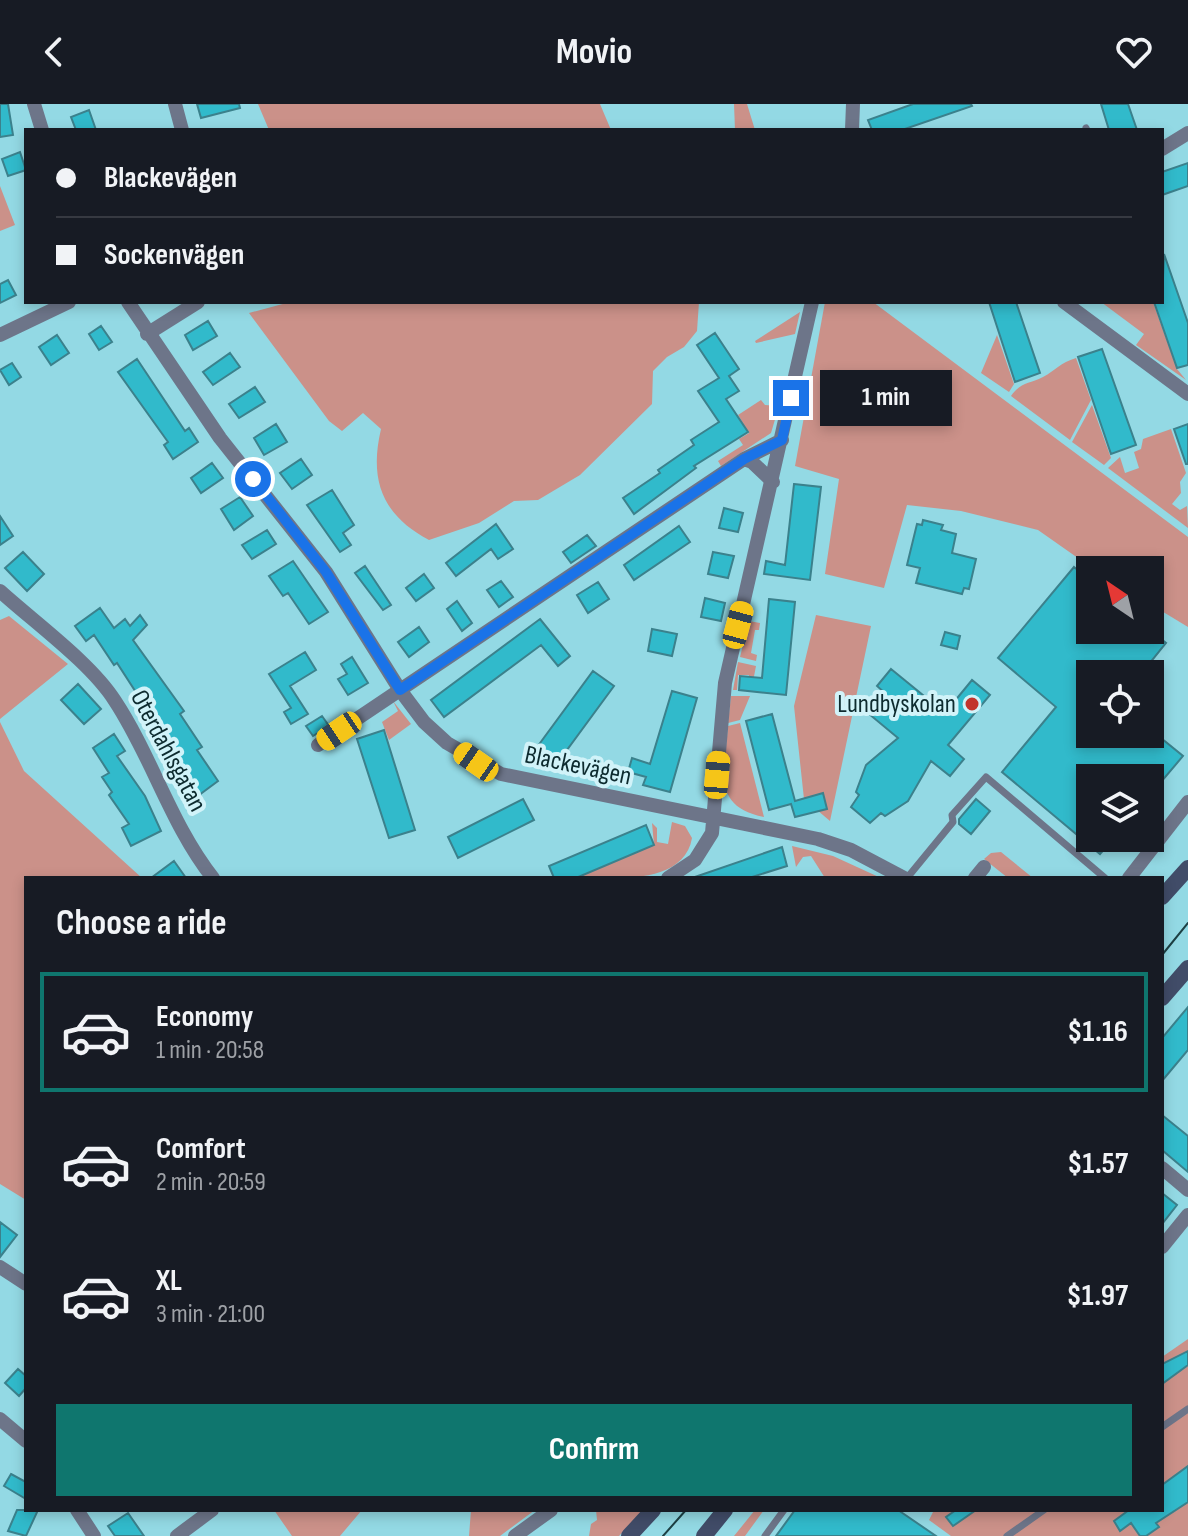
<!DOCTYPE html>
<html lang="en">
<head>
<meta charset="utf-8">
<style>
  :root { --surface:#171b24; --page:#242831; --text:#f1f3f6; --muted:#9ea1a6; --line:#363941; --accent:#0f766e }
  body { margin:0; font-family:"Sofia Sans Condensed",sans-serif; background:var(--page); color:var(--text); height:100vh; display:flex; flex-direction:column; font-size:30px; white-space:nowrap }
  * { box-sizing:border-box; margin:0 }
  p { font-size:26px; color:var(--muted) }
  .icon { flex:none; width:44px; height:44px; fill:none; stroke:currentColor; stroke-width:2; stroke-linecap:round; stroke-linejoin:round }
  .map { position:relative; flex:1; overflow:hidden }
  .sheet { position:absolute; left:24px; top:772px; width:1140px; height:636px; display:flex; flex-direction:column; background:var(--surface); border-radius:0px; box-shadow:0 4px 12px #0003 }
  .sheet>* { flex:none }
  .banner { position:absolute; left:24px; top:24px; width:1140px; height:176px; border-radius:0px; box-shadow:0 4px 12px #0003; display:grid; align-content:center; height:176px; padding:0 32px; background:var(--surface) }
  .needle { width:52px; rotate:325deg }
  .buttons { position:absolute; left:1076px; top:452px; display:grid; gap:16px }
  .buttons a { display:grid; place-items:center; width:88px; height:88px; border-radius:0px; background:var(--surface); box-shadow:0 4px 12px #0003; font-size:40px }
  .end { position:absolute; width:36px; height:36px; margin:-18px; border:10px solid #1a73e8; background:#fff; box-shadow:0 0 0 4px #fff }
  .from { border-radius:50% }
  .bubble { position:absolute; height:56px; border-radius:0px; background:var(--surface); box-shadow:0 4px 12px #0003; font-size:26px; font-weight:700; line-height:56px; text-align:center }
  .car { position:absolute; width:24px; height:48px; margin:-24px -12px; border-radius:10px; box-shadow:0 0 6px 2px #0007; background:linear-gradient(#f5c518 24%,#345 0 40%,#f5c518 0 76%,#345 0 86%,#f5c518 0) }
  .banner b { display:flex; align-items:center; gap:28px; height:76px; font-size:30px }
  .banner b+b { border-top:2px solid var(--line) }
  .banner i { width:20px; height:20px; background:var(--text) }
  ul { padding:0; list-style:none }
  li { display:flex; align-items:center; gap:24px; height:120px; margin:0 16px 12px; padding:0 16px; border:4px solid transparent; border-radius:0px }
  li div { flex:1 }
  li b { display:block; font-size:30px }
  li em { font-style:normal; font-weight:700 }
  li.current { border-color:var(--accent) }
  li>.icon { width:72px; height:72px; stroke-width:1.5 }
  h2 { padding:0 32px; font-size:36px; line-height:96px }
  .primary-button { display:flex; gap:16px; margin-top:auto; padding:16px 32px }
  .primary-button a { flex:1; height:92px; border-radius:0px; background:var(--accent); color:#fff; font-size:32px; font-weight:700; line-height:92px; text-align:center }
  header { display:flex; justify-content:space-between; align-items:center; height:104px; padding:0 32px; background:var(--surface); font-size:36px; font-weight:700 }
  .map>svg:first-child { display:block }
</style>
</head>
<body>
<header><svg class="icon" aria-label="back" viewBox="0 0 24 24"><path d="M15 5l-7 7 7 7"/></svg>Movio<svg class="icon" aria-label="heart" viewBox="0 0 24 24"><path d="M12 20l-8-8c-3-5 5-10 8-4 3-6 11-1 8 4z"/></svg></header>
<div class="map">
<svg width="1188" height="1432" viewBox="0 0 1188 1432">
  <rect width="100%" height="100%" fill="#93d9e4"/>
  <path fill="#cb9189" d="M258,0h342l11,26h-342z
    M734,0h13l8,26h-20z
    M0,82l15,39 -15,6z
    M290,198h409l-2,29 -13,16 -17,10 -14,14 -1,33 -72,71 -42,25 -24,1 -35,22 -50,17c-47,-25 -60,-60 -48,-111l-18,-16 -21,18 -13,-10 -80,-108z
    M825,198h48l315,235v90l-38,-23v-34h-55l-57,-40 -77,-19 -54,-6 -23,83 -59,-14 14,-95 -44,-13z
    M1101,198h52l24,67 9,11 -50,-35 8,-11z
    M800,208l-5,22 -39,9 -1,-2z
    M997,231l17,49 -5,8 -28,-19z
    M1076,254l15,42 -21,40 -59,-44c10,-14 18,-12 32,-19 13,-7 17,-14 33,-19z
    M761,296l4,5 14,1 -8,27 -50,33 -3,-5 25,-16 -4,-6 10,-6 -11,-18z
    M1092,301l19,53 -7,7 -32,-23z
    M1171,325l15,44 -6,9 1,11 -9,11 8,6 7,-4 1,22 -80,-60 12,-11 5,16 14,-5 -5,-16 7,-3 2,-10z
    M816,511l55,11 -41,195 -26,-22 -10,-93z
    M9,512l59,48 -68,55v-99z
    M749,517l11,2 -1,7h-4l-4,23 6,2 -1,6 -16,-4z
    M738,558l18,4 -5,26 -4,-1 2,-16h-11l-1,15h-4z
    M731,592h19l-10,24 -12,3z
    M393,597l18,23 -22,16 -7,-18 16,-11z
    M0,618l24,49 118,107h-116v322l-26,-16z
    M740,619l24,94c-54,-11 -39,-48 -36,-91z
    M672,718l13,4 7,12c-8,48 -81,40 -116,40l78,-33 -2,-22 5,5v14l11,2z
    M792,742l41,10 48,22h-56l-14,-22 -8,1 -7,10z
    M1001,748l32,26h-25l-24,-19 7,-6z
    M1188,1235v197h-237l-22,-16 5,-10h228v-153z
    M274,1406h88l-22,26h-48z
    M471,1406h64l-35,26h-31z
    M596,1406h48l-25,26h-30l2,-12 6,-4z
    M755,1406h9l-19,26h-11z"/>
  <path fill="#31bacb" stroke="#3b818c" stroke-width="2" d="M0,0h8l5,31 -13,2z
    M197,0h42l1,4 -39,10z
    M913,0h58l1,2 -70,24h-30l-4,-10z
    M1101,0h27l9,26h-28z
    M89,6l7,20h-20l-5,-13z
    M20,48l6,18 -18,6 -6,-17z
    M1188,59v23l-26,9v-23z
    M1164,150l24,69v42l-11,3 -23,-66h8z
    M8,176l8,15 -16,8v-19z
    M989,198h27l24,71 -25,9z
    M208,217l9,15 -24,14 -8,-15z
    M101,222l11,16 -13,8 -10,-16z
    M715,229l24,36 -10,7 10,15 -13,8 22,33 -54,34 2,2 -62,46 -11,-16 37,-25 -2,-3 36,-25 -3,-5 28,-18 -21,-31 21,-13 -22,-33z
    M57,231l12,18 -18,12 -12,-18z
    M1102,245l34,96 -25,9 -33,-97z
    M230,249l10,14 -27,18 -10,-13z
    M137,255l48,72 4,-3 9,14 -25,17 -9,-14 4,-3 -50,-70z
    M12,259l9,14 -12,8 -9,-15z
    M255,283l10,15 -26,16 -10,-14z
    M276,320l11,18 -23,13 -10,-17z
    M1188,320v40h-2l-12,-35z
    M301,355l11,16 -20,14 -12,-16z
    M212,359l11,15 -22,15 -10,-15z
    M794,380l27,3 -11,93 -46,-6 2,-13 19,4z
    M332,386l22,35 -11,8 8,12 -11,7 -33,-47z
    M240,393l13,19 -19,14 -13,-21z
    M724,404l19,5 -5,19 -19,-4z
    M0,412l13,20 -13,9z
    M923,416l20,5 -2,5 15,4 -4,19 24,6 -7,30 -5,-1 -2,6 -46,-11 4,-15 -13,-3 10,-41 5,1z
    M496,420l17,25 -15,10 -7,-10 -35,27 -10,-13z
    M679,422l11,16 -56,38 -10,-15z
    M267,426l9,14 -24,15 -10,-14z
    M587,431l9,11 -25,17 -8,-11z
    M23,448l21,22 -17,17 -22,-23z
    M713,448l21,4 -6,22 -20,-4z
    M293,457l35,51 -19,12 -21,-31 -5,3 -14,-20z
    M365,462l26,39 -8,5 -28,-37z
    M1074,463l16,13v50h60l16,13 -25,31h-51v60h66l27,22 -33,39v-17h-60v60h24l-14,16 -98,-82 54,-65 -58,-49z
    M424,470l10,14 -18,13 -10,-13z
    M501,477l12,16 -14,10 -12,-17z
    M598,478l11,17 -21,14 -11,-18z
    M705,494l20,5 -4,18 -20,-4z
    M769,495l26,3 -9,93 -47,-5 1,-14 22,2z
    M457,497l15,22 -10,8 -15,-22z
    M100,504l14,20 11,-9 5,7 10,-11 7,10 -14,15 51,71 -4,3 22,33 -5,3 21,31 -23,17 -29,-50 4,-3 -53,-82 -3,2 -20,-30 -8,6 -11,-15z
    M540,515l30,37 -12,10 -17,-21 -97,72 -13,-17z
    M419,523l10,15 -20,15 -11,-15z
    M652,525l25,5 -5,22 -24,-5z
    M945,528l15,4 -3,13 -16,-4z
    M305,548l11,18 -26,16 18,28 -17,10 -7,-12 7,-4 -22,-34z
    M352,553l16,26 -20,12 -10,-16 9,-5 -6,-10z
    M891,565l54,44 27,-33 18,15 -42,50 16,14 -14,17 -19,-15 -23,40 -23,15 -4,-3 -11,10 -19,-16 8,-12 -3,-3 10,-27 32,-27 -29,-24 17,-20 -9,-8z
    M593,567l21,15 -61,83 -21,-15z
    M78,580l23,25 -17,15 -23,-24z
    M672,587l25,7 -27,94 -27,-7 3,-8 -18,-5 4,-14 18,6z
    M772,610l23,87 28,-8 4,16 -32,8 -4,-13 -22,6 -23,-89z
    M322,612l7,10 -16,10 -7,-10z
    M384,626l31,100 -26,8 -32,-99z
    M114,630l11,17 -8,5 28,40 16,35 -30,15 -9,-18 7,-4 -20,-29 3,-3 -10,-15 7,-4 -16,-25z
    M523,695l11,21 -76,38 -10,-21z
    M976,695l14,12 -19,23 -12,-10v-5z
    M646,721l8,20 -78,33h-22l-5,-12z
    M782,743l5,19 -38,12h-57z
    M174,757l12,17h-35z
    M1188,903v43l-26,31v-43z
    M1162,1011l26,21v36l-26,-22z
    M1162,1089l15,12 -15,19z
    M0,1118l17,13 -17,22z
    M1188,1247v14l-26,19v-20z
    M18,1265l8,7v12l-7,8 -14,-13z
    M1188,1362v36l-32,21 3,4 -13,9h-6l-9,-13 -11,8 -6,-10 15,-11h33v-25z
    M11,1370l15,8v17l-22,-13z
    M17,1406h21l-12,26 -18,-5z
    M795,1406h103l38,26h-160z
    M956,1406h20l-23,16 -7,-9z
    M128,1409l16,23h-29l-7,-10z"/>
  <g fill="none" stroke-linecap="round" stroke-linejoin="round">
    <path stroke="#6d7589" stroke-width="7" d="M1086,24l1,2
      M907,774l46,-56 -1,-7 34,-38 119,101
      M1162,1323l26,-18
      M765,1432l19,-26
      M1007,1432l37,-26"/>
    <path stroke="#6d7589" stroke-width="14" d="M34,0l8,26
      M175,0l7,26
      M852,26l1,-26
      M1162,45l26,-16
      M128,198l92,136 106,134 74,118 24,32 23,21 54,31 317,65 33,11 53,28
      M1064,198l124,92
      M147,230l51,-32
      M0,231l69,-33
      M744,355l8,3 21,20
      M0,487c34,31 91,72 115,110 37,56 56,124 98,177
      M318,641l426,-286 38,-19
      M668,774l27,-18 17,-27 13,-150 87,-381
      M975,774l9,-11
      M1129,774l59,-76
      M1162,1064l26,22
      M1162,1143l26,-32
      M0,1163l26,17
      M0,1315l26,22
      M77,1406l17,26
      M177,1432l35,-26
      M515,1432l36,-26"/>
    <path stroke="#414c68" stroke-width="16" d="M1162,793l26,-29
      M1162,894l26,-30
      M629,1432l24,-26
      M704,1432l21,-26"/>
    <path stroke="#1d4044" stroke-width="2" d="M1162,851l26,-32
      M663,1432l23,-26"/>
  </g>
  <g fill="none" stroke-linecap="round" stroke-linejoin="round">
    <path stroke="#1a73e8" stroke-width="10" d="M253,375l73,93 74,118 344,-231 38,-19 9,-42"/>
  </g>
  <circle fill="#c2342c" stroke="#d1f3f9" stroke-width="3" cx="972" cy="600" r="8"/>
  <g text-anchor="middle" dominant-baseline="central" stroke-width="8" stroke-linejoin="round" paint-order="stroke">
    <g font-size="26" fill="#0d2b2f" stroke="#d1f3f9" text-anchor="end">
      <text x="956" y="600">Lundbyskolan</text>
    </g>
    <g font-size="26" fill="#0d2b2f" stroke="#d1f3f9">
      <text transform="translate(168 647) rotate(62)">Oterdahlsgatan</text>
      <text transform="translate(578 662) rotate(12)">Blackevägen</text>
    </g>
  </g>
</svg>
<div class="buttons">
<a><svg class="needle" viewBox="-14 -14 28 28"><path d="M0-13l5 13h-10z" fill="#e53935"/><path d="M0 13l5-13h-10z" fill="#9ea1a6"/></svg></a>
<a><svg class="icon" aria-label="locate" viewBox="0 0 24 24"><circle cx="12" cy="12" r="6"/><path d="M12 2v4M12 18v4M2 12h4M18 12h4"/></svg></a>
<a><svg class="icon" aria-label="layers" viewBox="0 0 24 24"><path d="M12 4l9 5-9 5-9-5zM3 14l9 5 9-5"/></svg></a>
</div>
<i class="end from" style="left:253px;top:375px"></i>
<i class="end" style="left:791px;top:294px"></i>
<div class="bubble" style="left:820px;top:266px;width:132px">1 min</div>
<i class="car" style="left:738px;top:521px;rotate:15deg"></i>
<i class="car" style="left:339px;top:627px;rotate:236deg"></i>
<i class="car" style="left:476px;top:658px;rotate:305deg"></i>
<i class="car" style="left:717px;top:671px;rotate:5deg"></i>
<div class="banner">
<b><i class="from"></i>Blackevägen</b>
<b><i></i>Sockenvägen</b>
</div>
<section class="sheet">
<h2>Choose a ride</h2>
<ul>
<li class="current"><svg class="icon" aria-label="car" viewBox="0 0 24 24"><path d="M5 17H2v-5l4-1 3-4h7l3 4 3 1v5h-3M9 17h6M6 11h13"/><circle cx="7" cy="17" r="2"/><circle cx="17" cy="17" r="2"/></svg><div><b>Economy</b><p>1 min · 20:58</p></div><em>$1.16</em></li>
<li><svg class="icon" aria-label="car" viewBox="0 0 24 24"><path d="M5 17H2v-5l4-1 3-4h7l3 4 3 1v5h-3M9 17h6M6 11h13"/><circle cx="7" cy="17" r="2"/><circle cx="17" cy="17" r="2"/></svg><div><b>Comfort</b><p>2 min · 20:59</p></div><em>$1.57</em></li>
<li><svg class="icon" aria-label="car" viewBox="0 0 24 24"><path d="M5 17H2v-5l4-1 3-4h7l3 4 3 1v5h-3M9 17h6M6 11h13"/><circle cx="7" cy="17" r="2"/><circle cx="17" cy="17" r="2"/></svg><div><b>XL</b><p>3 min · 21:00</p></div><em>$1.97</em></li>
</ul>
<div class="primary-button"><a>Confirm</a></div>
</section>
</div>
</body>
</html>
